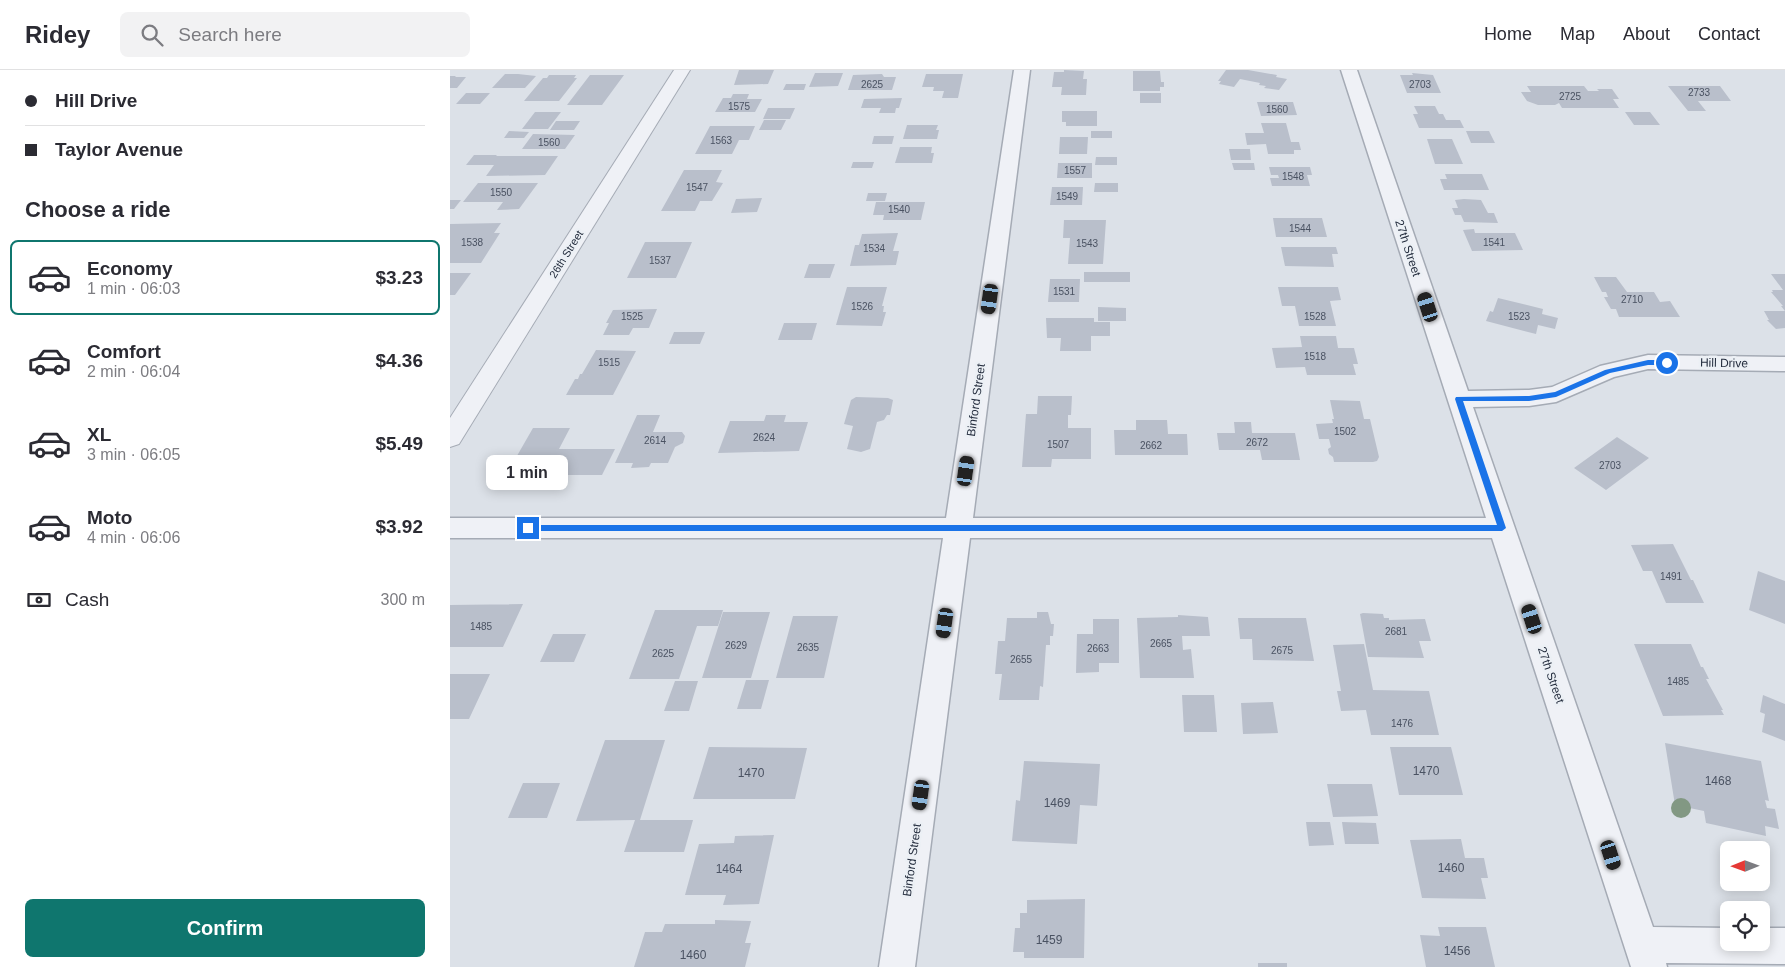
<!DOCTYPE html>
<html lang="en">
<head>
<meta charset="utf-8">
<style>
  :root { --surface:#fff; --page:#f2f2f3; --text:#2b2b33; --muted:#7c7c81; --line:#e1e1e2; --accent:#0f766e }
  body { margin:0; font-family:Arial,sans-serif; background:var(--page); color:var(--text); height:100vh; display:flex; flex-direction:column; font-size:19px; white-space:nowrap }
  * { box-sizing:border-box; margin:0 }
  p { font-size:16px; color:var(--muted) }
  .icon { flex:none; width:28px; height:28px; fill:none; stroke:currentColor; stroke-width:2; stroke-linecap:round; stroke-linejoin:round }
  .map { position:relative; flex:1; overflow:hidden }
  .sheet { display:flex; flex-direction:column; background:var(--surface); width:450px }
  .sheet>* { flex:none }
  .guide { display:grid; align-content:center; height:110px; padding:0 25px; background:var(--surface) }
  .needle { width:32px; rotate:269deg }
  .buttons { position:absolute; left:1270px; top:771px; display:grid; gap:10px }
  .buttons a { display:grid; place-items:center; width:50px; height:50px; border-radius:8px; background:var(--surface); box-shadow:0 2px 12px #0003; font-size:25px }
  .end { position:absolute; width:22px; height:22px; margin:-11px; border:6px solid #1a73e8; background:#fff; box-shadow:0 0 0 2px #fff }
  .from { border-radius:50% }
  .bubble { position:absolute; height:35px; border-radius:8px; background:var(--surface); box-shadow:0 2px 12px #0003; font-size:16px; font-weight:700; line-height:35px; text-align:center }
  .car { position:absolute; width:15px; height:30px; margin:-15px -8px; border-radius:6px; box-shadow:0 0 4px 1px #0007; background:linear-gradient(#222 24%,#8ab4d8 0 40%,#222 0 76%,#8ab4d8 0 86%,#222 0) }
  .guide b { display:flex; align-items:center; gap:18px; height:48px; font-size:19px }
  .guide b+b { border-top:1px solid var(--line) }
  .guide i { width:12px; height:12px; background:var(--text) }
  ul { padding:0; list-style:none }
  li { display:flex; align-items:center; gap:15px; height:75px; margin:0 10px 8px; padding:0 15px; border:2px solid transparent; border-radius:8px }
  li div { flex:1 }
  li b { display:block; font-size:19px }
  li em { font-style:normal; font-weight:700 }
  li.selected { border-color:var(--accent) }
  li>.icon { width:45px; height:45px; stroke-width:1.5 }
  h2 { padding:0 25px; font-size:22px; line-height:60px }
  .pay { display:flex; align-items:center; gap:12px; height:55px; padding:0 25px; font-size:19px }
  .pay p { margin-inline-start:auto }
  .cta { display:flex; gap:10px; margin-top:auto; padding:10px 25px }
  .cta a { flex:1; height:58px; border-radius:8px; background:var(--accent); color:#fff; font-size:20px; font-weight:700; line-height:58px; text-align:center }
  header { display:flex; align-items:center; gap:30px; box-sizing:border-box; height:70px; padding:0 25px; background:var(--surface); border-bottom:1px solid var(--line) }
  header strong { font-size:24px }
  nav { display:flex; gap:28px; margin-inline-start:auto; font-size:18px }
  .search { width:350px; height:45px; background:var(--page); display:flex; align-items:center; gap:12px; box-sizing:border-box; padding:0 18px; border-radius:8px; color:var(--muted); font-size:19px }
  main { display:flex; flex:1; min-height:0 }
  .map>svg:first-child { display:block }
</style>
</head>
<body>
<header>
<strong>Ridey</strong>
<div class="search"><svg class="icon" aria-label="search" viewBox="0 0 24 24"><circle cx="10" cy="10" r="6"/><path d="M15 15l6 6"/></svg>Search here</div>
<nav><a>Home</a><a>Map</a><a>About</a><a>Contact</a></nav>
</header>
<main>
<section class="sheet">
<div class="guide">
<b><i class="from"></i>Hill Drive</b>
<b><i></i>Taylor Avenue</b>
</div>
<h2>Choose a ride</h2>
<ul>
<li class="selected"><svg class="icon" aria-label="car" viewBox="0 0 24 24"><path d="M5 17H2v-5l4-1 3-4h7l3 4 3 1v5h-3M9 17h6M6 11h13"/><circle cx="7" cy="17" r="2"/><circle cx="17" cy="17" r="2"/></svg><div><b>Economy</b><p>1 min · 06:03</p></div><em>$3.23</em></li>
<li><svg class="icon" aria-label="car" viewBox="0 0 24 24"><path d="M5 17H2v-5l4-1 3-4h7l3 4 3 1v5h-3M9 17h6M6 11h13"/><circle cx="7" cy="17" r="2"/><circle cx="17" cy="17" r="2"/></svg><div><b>Comfort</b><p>2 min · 06:04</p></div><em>$4.36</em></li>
<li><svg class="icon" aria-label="car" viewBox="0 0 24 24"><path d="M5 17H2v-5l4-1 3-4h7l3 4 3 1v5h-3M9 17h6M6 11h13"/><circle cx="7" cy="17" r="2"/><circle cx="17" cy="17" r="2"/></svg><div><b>XL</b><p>3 min · 06:05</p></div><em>$5.49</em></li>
<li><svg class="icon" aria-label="car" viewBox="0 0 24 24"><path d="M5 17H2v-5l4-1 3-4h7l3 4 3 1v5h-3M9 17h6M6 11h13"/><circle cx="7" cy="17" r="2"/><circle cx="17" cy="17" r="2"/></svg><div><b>Moto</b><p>4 min · 06:06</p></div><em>$3.92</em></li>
</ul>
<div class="pay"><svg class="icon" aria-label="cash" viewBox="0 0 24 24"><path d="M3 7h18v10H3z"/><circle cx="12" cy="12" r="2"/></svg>Cash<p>300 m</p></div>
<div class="cta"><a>Confirm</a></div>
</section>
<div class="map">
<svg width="1335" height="897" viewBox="0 0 1335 897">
  <rect width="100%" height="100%" fill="#dce1e8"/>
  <path fill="#b9bfcb" d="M289,0h35l-6,14 -34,1z
    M614,0l20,1 -1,8h4l-1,16h-25l1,-8h-10l2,-15h10z
    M776,0h22l29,5 -1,2 11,2 -8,11 -15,-2 2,-2 -7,-1 1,-2 -20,-4 -6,8 -15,-3 2,-3h-3z
    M683,1h27l1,11h3v5h-4v4h-27z
    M365,3h28l-5,13 -29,1z
    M962,3l21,2 8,18h-34l-7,-18h13z
    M55,4h13l18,2 -11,12h-33z
    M432,4l2,3h12l-4,13h-44l5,-15z
    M476,4h37l-5,24h-16l2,-7h-11l1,-4h-12z
    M99,5h27l-2,3h3l-18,23h-35l19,-23h4z
    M140,5h34l-22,30h-35z
    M0,6h6l-1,1h11l-9,11h-7z
    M336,14h20l-2,6h-21z
    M1077,16h57l4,5h11l-2,-2h15l7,10h-6l6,9h-57l-3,-5 -4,2h-17l-11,-4 -6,-9h10z
    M1218,16h52l11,15h-33l8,10h-18z
    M16,23h24l-10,11h-24z
    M690,23h21v10h-21z
    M283,24h16l-2,5h15l-7,13h-40l8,-14h8z
    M452,28l-3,10h-3l-1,5h-16l2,-5h-20l3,-9z
    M807,32h36l4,13 -36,1z
    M964,36h21l4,8h4l3,6h14l4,8h-45l-6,-14h5z
    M318,38h27l-5,11h-27z
    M612,41h35v15h-31v-4h-4z
    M85,42h26l-13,17h-26z
    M1175,42h25l10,13h-26z
    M314,50h22l-5,10h-22z
    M106,51h24l-6,9h-24z
    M811,53h25l5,19h8l2,8h-7v4h-26l-2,-10 -19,1 -2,-12h19z
    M457,55h31l-2,5h3l-2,9h-34z
    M260,56h45l-6,14h-10l-7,14h-37z
    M59,61l20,1 -5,6h-20z
    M641,61h21v7h-21z
    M1016,61h23l6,12h-24z
    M83,64l42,1 -10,14h-43z
    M424,66h20l-2,8h-20z
    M610,67h28l-1,17h-28z
    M977,69h25l11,25h-28z
    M450,77h32l-1,6h3l-2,10h-37z
    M779,79h21l1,11h-20z
    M24,85h23l-1,1h62l-13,19 -59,1 8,-11h-28z
    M646,87h21v8h-22z
    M403,92h21l-2,6h-21z
    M608,93h34v15h-35z
    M782,93h22l1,7h-21z
    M819,97h41l2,8h-5l3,11h-38l-2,-8h9l-1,-3h-7z
    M234,100h38l-6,12 7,1 -11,18h-12l-5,10h-34z
    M995,104h37l7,16h-45l-4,-11h7z
    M28,113h60l-19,26 -22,1 6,-8h-40z
    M645,113h23v9h-24z
    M602,117h31l-1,18h-32z
    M418,123h19l-2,8h-19z
    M312,128l-5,14 -26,1 5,-14z
    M1014,129l17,1 7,13h6l4,10 -34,-1 -3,-7h-6l-3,-7h6l-3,-8z
    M0,130h11l-7,9h-4z
    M426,132h49l-4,18h-38l1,-5h-11z
    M823,148h49l5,19h-51z
    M614,150h42l-3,44h-35l2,-26h-7z
    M51,153l-7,10h6l-19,30h-31v-39z
    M1024,159l1,4h40l8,17 -51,1 -9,-21z
    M448,163l-5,18h6l-3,14 -46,1 5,-21h4l3,-11z
    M195,172h47l-16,36h-49z
    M831,177h55l2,7h-6l2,13 -49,-1z
    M359,194h26l-5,14h-26z
    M634,202h46v10h-46z
    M0,203h21l-16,22h-5z
    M1321,204h14v54l-9,1 -9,-9h2l-5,-9h21l-4,-5h2l-12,-14h2l-1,-2h11z
    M1144,207h22l11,15h27l6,10 10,-1 10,16h-61l-3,-8h-5l-7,-12h4l-2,-5h-4z
    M600,209h30l-1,23h-31z
    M397,217h40l-5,19h2l-1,6h3l-4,14 -46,-1z
    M828,217h60l3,13 -11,1 6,25h-37l-4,-20h-13z
    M1048,228l45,11 -1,5 16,4 -3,11 -17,-4 -2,9 -50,-13 4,-10 3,1z
    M648,237l28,1v13h-28z
    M207,239l-8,19h-16l-4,7h-26l6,-12h-3l7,-13z
    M596,248h48v4h16v14h-19v15h-31l1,-13h-14z
    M334,253h33l-5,17h-34z
    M224,262h31l-5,12h-31z
    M850,266h36l2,12h16l4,16h-5l3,11h-49l-2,-8 -29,1 -4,-20 30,-1z
    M146,280l40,1 -23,44h-47l9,-16h3l2,-5h2z
    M588,326h34l-1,19h-3v13h23v31h-39l-1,8h-29l4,-53h11z
    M406,327l32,1 5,2 -3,15h-3l-3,5 -7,2 -7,27 -9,3 -14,-3 6,-23 -9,-2 7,-24z
    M880,330l30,1 4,18h6l9,38 -2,4 -4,1h-39l-1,-5 -4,-3 -1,-5 3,-2 -2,-8h-10l-3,-15 17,-1 -1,-4h2z
    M187,345h23l-7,17h29l3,4 -2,7 -8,4 -7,16h-17l-2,4 -18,1 2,-5h-18z
    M316,345h20l-2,7h24l-9,29 -81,2 12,-32h34z
    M686,350h31l1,14h19l1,21h-73l-1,-25h22z
    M784,352h17l1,11h43l5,27h-38l-2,-10h-41l-2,-17h18z
    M83,358h37l-11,21h56l-13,26h-96z
    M1167,367l32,21 -43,32 -32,-22z
    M1223,474l18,36h2l11,23h-38l-14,-32h-9l-12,-26z
    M1308,501l27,10v43l-36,-14z
    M73,534l-20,43h-53v-42z
    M205,540h68l-5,16h-21l-18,53h-50z
    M273,542h47l-19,66h-49z
    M587,542h11l3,12h3l-1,12h-3v9h-4l-3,42 -3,-1 -1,14h-40l3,-26h-7l3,-33h7l2,-23h30z
    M913,543l20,1 1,4h5v2l36,-1 6,22h-12l5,17 -56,-1 -8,-43z
    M728,545l30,2 2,19h-28l1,14 8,-1 3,29h-54l-3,-60 41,-1z
    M343,546h45l-14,62h-48z
    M788,548h68l8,43 -61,-1 -1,-21h-12z
    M643,549h26v44h-20v9l-23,1 1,-39h16z
    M103,564h33l-12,28h-34z
    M914,574l9,46 56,1 10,44h-68l-5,-25 -25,1 -4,-20h4l-8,-46z
    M1184,574h57l10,23h2l6,12h-3l17,31h-2l3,5 -61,1z
    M0,604h40l-21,45h-19z
    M296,610h23l-8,29h-24z
    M225,611h23l-9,30h-25z
    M732,625h32l3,37h-33z
    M1313,625l22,9v37l-23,-9 3,-18 -5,-2z
    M823,632l5,31 -35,1 -2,-31z
    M155,670h60l-25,80h53l-9,32h-60l11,-32 -59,1z
    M1215,673l96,18 8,40 -4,-1 2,8 8,1 4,20 -14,-3 1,10 -60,-13 -2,-12 -29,-6z
    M259,677l98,1 -12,51h-102z
    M940,677h61l12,48h-64z
    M574,691l76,3 -3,42 -17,-1 -3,39 -65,-3 4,-41 4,1z
    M73,713h37l-13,35h-39z
    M877,714h45l6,32 -45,1z
    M856,752h24l4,23 -25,1z
    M892,752l34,1 3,21h-34z
    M324,765l-15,69 -36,1 3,-10h-41l14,-51 35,-1 1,-7z
    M1011,769l4,19h19l4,20h-7l5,21 -64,-1 -12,-58z
    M635,829l-1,59h-60v-6h-11l2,-24h5v-15h7v-13z
    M265,850l36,1 -6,22h6l-6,24h-111l11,-35h17l3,-8h50z
    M988,857h48l9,40h-69l-6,-32 20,1z
    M808,893h29v4h-29z"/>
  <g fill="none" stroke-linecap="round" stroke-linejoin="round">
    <g stroke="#a5abb5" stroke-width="3">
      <path id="minor" d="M564,0h16l-57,448h513l-145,-448h16l111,321 61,-1 23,-3 48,-21 48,-11 137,2v14l-137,-2 -34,8 -58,25 -27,4 -56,1 180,520 76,1v14h32v-14h24v36l-119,-1 1,4h-36l-139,-429h-522l-55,429h-36l64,-429h-493v-20h496z"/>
    </g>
    <g stroke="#a5abb5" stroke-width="2">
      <path id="tertiary" d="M224,0h16l-231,374 -9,3v-29z"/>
    </g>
    <use href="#minor" fill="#eff1f6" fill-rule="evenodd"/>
    <use href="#tertiary" fill="#eff1f6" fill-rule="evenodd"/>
  </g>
  <circle fill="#829883" cx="1231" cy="738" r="10"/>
  <path fill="#1a73e8" d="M1198,290h19l4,3 -4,2h-19l-38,8 -54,24 -27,4h-66l43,127 -4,3h-974l-4,-3 4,-3h969l-42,-126 1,-2 73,-1 26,-4 50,-22z"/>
  <g text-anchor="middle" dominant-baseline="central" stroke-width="5" stroke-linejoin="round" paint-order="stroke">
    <g font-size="10" fill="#4a5262">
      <text x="422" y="14">2625</text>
      <text x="970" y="14">2703</text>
      <text x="1249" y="22">2733</text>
      <text x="1120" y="26">2725</text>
      <text x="289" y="36">1575</text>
      <text x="827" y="39">1560</text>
      <text x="271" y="70">1563</text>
      <text x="99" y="72">1560</text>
      <text x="625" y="100">1557</text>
      <text x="843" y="106">1548</text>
      <text x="247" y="117">1547</text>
      <text x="51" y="122">1550</text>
      <text x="617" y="126">1549</text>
      <text x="449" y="139">1540</text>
      <text x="850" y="158">1544</text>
      <text x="22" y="172">1538</text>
      <text x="1044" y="172">1541</text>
      <text x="637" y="173">1543</text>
      <text x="424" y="178">1534</text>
      <text x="210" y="190">1537</text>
      <text x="614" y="221">1531</text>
      <text x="1182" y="229">2710</text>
      <text x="412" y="236">1526</text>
      <text x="182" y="246">1525</text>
      <text x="865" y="246">1528</text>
      <text x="1069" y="246">1523</text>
      <text x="865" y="286">1518</text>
      <text x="159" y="292">1515</text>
      <text x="895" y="361">1502</text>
      <text x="314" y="367">2624</text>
      <text x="205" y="370">2614</text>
      <text x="807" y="372">2672</text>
      <text x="608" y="374">1507</text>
      <text x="701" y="375">2662</text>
      <text x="1160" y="395">2703</text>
      <text x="1221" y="506">1491</text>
      <text x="31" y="556">1485</text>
      <text x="946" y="561">2681</text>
      <text x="711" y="573">2665</text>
      <text x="286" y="575">2629</text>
      <text x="358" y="577">2635</text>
      <text x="648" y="578">2663</text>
      <text x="832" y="580">2675</text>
      <text x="213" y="583">2625</text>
      <text x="571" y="589">2655</text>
      <text x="1228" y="611">1485</text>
      <text x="952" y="653">1476</text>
    </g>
    <g font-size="11" fill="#252e3f" stroke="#ecf0f5">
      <text transform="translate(116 184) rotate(-58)">26th Street</text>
    </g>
    <g font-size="12" fill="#252e3f" stroke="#ecf0f5">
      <text transform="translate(958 178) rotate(72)">27th Street</text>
      <text transform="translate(1274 293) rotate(1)">Hill Drive</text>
      <text transform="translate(526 330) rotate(-82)">Binford Street</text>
      <text transform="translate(1101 605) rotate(71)">27th Street</text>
      <text transform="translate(462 790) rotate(-82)">Binford Street</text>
    </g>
    <g font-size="12" fill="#4a5262">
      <text x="976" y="701">1470</text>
      <text x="301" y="703">1470</text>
      <text x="1268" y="711">1468</text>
      <text x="607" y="733">1469</text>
      <text x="1001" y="798">1460</text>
      <text x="279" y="799">1464</text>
      <text x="599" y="870">1459</text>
      <text x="1007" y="881">1456</text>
      <text x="243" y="885">1460</text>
    </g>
  </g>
</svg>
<div class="buttons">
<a><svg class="needle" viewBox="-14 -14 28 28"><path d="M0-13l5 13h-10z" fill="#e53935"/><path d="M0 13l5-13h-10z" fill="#7c7c81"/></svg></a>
<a><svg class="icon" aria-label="locate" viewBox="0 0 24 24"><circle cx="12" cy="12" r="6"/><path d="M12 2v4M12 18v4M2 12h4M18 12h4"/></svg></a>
</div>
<i class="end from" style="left:1217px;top:293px"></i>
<i class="end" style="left:78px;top:458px"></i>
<div class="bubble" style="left:36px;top:385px;width:82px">1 min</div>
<i class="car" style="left:540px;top:229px;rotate:188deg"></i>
<i class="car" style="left:978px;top:237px;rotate:342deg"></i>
<i class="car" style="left:516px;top:401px;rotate:8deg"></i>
<i class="car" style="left:1082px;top:549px;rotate:342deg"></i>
<i class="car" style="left:495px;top:553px;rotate:188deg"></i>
<i class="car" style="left:471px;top:725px;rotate:188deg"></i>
<i class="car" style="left:1161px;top:785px;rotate:162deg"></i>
</div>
</main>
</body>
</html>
